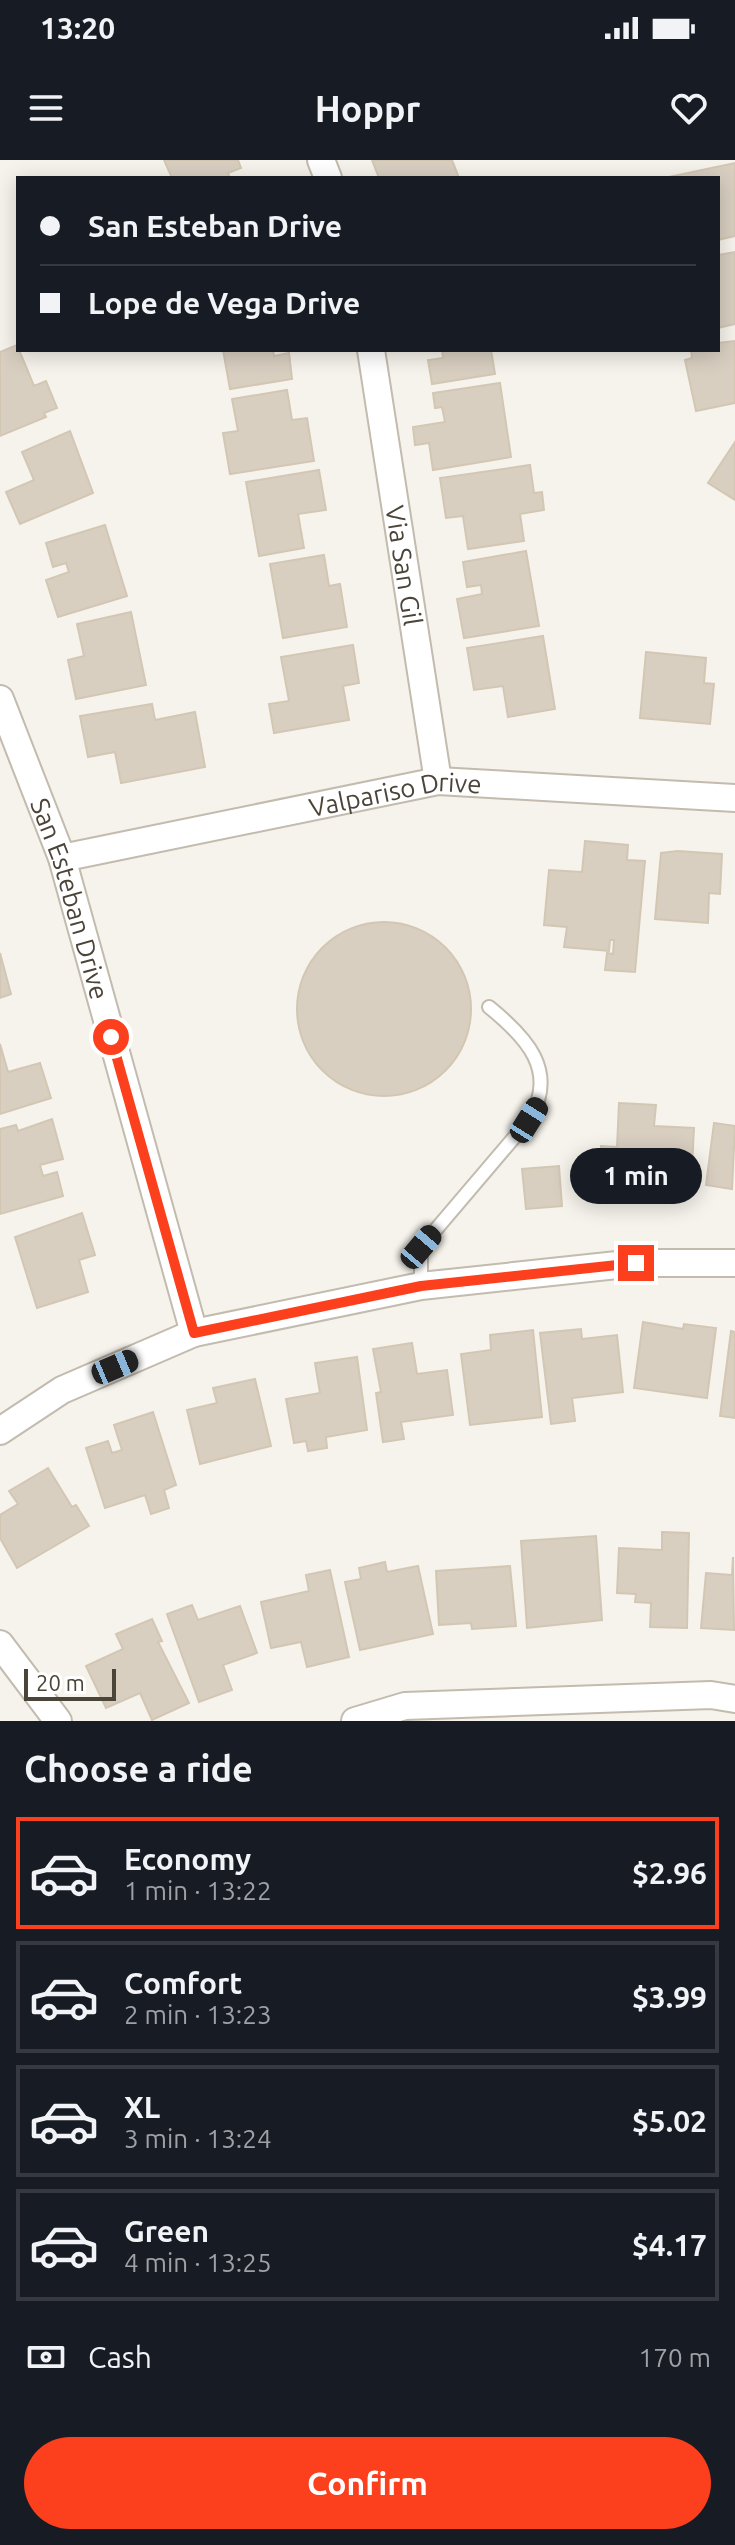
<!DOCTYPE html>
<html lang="en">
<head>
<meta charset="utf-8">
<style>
  :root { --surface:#171b24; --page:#20242c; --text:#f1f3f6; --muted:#9ea1a6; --line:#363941; --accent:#fc3f1d }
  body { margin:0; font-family:Ubuntu,sans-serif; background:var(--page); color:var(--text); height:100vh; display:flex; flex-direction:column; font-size:30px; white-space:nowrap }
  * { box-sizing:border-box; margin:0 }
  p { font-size:26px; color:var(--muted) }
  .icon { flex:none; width:44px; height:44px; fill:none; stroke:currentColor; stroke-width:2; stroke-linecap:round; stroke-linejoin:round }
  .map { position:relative; height:1561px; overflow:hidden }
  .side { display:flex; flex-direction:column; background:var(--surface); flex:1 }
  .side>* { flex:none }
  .hud { position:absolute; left:16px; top:16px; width:704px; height:176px; border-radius:0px; box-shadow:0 4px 20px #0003; display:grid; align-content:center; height:176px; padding:0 24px; background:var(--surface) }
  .scale { position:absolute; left:24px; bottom:20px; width:92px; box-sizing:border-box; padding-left:8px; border:4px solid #4b4439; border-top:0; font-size:22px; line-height:28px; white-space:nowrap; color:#4b4439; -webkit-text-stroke:6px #fff; paint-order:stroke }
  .end { position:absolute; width:36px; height:36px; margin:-18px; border:10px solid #fc3f1d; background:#fff; box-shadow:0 0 0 4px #fff }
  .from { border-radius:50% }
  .bubble { position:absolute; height:56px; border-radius:28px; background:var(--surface); box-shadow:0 4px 20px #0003; font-size:26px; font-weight:700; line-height:56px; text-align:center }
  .car { position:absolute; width:24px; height:48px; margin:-24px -12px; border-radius:10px; box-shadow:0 0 6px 2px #0007; background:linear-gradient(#222 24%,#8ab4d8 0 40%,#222 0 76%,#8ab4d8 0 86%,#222 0) }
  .hud b { display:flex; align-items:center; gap:28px; height:76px; font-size:30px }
  .hud b+b { border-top:2px solid var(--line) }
  .hud i { width:20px; height:20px; background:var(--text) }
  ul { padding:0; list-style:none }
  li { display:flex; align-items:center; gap:24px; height:112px; margin:0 16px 12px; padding:0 8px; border:4px solid var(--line); border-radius:0px }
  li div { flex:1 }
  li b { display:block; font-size:30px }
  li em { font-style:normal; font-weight:700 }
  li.on { border-color:var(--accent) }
  li>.icon { width:72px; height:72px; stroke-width:1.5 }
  h2 { padding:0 24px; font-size:36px; line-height:96px }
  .pay { display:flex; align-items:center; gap:20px; height:88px; padding:0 24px; font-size:30px }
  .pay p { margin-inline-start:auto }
  .cta { display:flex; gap:16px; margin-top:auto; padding:16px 24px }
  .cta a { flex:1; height:92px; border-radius:48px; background:var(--accent); color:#fff; font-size:32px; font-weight:700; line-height:92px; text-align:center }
  .status { display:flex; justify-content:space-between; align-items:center; height:56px; padding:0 40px; background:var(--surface); direction:ltr }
  .status svg { height:22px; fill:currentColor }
  header { display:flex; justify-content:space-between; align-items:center; height:104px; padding:0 24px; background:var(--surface); font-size:36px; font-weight:700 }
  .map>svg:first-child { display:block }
</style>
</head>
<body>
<div class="status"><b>13:20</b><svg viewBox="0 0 49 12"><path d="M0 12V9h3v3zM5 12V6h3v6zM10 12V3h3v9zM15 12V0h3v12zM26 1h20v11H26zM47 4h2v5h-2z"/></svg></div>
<header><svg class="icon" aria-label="menu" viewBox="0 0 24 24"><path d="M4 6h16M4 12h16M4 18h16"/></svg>Hoppr<svg class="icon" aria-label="heart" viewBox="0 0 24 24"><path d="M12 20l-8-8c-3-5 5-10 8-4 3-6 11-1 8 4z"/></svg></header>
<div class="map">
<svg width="735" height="1561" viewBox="0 0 735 1561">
  <rect width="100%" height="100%" fill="#f6f3ec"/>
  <path fill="#d8cfc1" stroke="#d3c7b4" stroke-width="2" d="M164,0h74l3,8 -13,5 2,5h-58z
    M372,0h80l7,18h-80z
    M735,3v73l-17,4v-62h-54z
    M735,92v72l-17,4v-73z
    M735,181v62l-39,8 -11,-51 7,-2 -1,-8h27v-7z
    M17,185l17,41 12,-5 11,27 -13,5 2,4 -46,19v-84z
    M223,190h50l1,6 15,-3 3,26 -62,10z
    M442,190h49l4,24 -63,10 -4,-24 15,-2z
    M500,223l11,74 -78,13 -4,-27 -14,2 -2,-18 32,-5 -3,-15 -7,1 -2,-15z
    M287,230l5,30 15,-2 7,43 -84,13 -7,-41 15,-2 -6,-32z
    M70,271l23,62 -73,31 -14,-32 28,-12 -12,-28z
    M735,282v58l-27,-17z
    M530,305l4,28 8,-1 2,18 -24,4 4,27 -56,8 -5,-33 -17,2 -6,-40z
    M319,310l7,40 -28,4 6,34 -45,8 -13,-74z
    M105,365l22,71 -69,21 -12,-37 23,-8 -3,-9 -13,4 -7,-24z
    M526,391l13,75 -75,12 -7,-39 25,-5 -1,-9 -14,2 -4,-25z
    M324,395l5,31 11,-2 7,43 -64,11 -13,-74z
    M131,452l15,73 -70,14 -8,-39 16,-4 -7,-32z
    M543,476l12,73 -47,8 -5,-31 -29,4 -7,-42z
    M353,485l6,38 -16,3 6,34 -75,13 -5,-29 20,-3 -8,-44z
    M646,492l60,6 -2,25 10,1 -4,40 -70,-6z
    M152,544l3,16 40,-8 10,55 -84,16 -6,-31 -27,5 -8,-41z
    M585,681l43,4 -1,15 18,1 -10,111 -30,-2 2,-17 6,1 1,-14h-4l-1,11 -45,-4 3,-20 -23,-2 5,-55 33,2z
    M678,691l44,3 -2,40 -11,-1 -1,30 -53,-4 6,-66z
    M297 849a87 87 0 1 1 174 0a87 87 0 1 1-174 0Z
    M0,793l11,41 -11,4z
    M0,884l8,28 32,-9 11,35 -51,16z
    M619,943l37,2 -2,21 40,2 -3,56 -32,-2 -1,16 -45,-2v-15l-13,-1 1,-34 16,1z
    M52,959l11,40 -23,6 3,11 14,-4 6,24 -63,18v-85l16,-4 2,6z
    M714,963l21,3 -3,63 -26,-4z
    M559,1006l3,40 -36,3 -4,-40z
    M82,1053l13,42 -16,5 9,32 -51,16 -22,-71z
    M643,1162l40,7 1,-5 32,4 -9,70 -73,-10z
    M581,1169l1,10 35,-4 6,57 -51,6 3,23 -24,3 -11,-91z
    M533,1170l9,87 -72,8 -9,-71 30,-4 -1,-15z
    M731,1171l4,1v86l-15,-2z
    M412,1183l5,31 30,-4 6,45 -52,7 3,17 -21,3 -7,-49 5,-1 -8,-43z
    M357,1197l10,73 -41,7 1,11 -19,3 -2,-10 -12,2 -8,-44 34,-6 -5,-30z
    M255,1219l16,67 -71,18 -13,-54 30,-7 -4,-15z
    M153,1252l23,73 -12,5 5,18 -18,6 -6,-19 -40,13 -19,-60 22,-7 4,12 10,-3 -8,-25z
    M48,1308l24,39 4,-2 13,21 -72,42 -17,-30v-23l18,-11 -9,-13z
    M662,1372l27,1 -2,95 -37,-1 1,-24 -16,-1 1,-8 -19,-1 2,-45 43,2z
    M596,1376l6,84 -75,8 -6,-87z
    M733,1397l1,73 -33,-2 5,-55 26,2z
    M385,1402l2,10 31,-6 15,68 -73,16 -15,-68 16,-3 -2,-11z
    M510,1406l6,60 -44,3 -1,-6 -32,2 -3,-54z
    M330,1410l19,87 -42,10 -6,-25 -30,6 -10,-46 48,-11 -3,-16z
    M192,1445l6,15 42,-14 17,47 -34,12 9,25 -33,12 -32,-88z
    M152,1459l10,22 -4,1 31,61 -37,17 -12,-27 -34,15 -20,-42 37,-17 -7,-15z"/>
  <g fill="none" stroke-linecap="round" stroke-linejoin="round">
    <g stroke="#c2bbae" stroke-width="16">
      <path id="service" d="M421,1126v-39l108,-127c30,-49 -3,-83 -40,-113"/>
    </g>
    <g stroke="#c2bbae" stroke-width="30">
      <g id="minor">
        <path d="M321,0l7,18"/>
        <path id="s1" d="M371,190l67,431"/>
        <path id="s2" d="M0,539l62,159 132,475"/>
        <path id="s3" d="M62,698l376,-77 297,17"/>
        <path d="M0,1271l62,-41 132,-57 227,-47 215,-23h99"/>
        <path d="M0,1484l58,77"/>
        <path d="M355,1561l50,-15 306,-11 24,4"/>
      </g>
    </g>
    <use href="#service" stroke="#fff" stroke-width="12"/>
    <use href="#minor" stroke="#fff" stroke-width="26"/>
  </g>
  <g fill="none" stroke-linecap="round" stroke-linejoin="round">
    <path stroke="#fc3f1d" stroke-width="10" d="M111,877l83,296 227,-47 215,-23"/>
  </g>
  <g text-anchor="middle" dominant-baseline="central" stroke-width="8" stroke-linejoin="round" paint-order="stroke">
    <g font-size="26" fill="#4b4439" stroke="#fff">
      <text stroke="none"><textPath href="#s1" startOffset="218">Via San Gil</textPath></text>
      <text stroke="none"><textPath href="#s3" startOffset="340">Valpariso Drive</textPath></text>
      <text stroke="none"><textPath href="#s2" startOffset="212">San Esteban Drive</textPath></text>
    </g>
  </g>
</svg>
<div class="scale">20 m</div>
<i class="end from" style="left:111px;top:877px"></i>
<i class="end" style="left:636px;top:1103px"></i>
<div class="bubble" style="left:570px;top:988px;width:132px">1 min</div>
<i class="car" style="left:529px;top:960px;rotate:32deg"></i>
<i class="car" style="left:421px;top:1087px;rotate:40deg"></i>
<i class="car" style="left:115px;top:1207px;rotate:67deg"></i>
<div class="hud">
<b><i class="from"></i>San Esteban Drive</b>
<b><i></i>Lope de Vega Drive</b>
</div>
</div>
<section class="side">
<h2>Choose a ride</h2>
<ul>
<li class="on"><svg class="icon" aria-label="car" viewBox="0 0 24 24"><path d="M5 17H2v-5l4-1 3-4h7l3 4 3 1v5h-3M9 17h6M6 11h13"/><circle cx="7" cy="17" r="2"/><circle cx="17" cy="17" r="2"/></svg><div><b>Economy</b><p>1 min · 13:22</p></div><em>$2.96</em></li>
<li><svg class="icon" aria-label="car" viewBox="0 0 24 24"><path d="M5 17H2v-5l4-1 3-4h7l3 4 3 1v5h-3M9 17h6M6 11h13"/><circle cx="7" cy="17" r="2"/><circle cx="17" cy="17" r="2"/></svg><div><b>Comfort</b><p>2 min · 13:23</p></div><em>$3.99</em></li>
<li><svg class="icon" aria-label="car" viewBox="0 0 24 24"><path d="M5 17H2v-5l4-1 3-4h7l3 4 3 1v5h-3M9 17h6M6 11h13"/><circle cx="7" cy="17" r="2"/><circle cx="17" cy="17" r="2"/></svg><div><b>XL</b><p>3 min · 13:24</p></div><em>$5.02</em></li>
<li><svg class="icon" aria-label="car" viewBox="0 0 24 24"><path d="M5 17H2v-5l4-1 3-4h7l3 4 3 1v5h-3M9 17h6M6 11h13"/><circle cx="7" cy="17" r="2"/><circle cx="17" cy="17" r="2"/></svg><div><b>Green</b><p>4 min · 13:25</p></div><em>$4.17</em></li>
</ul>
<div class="pay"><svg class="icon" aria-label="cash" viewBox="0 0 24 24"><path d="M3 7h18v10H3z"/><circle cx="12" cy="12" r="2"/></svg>Cash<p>170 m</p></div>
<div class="cta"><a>Confirm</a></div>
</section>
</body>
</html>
